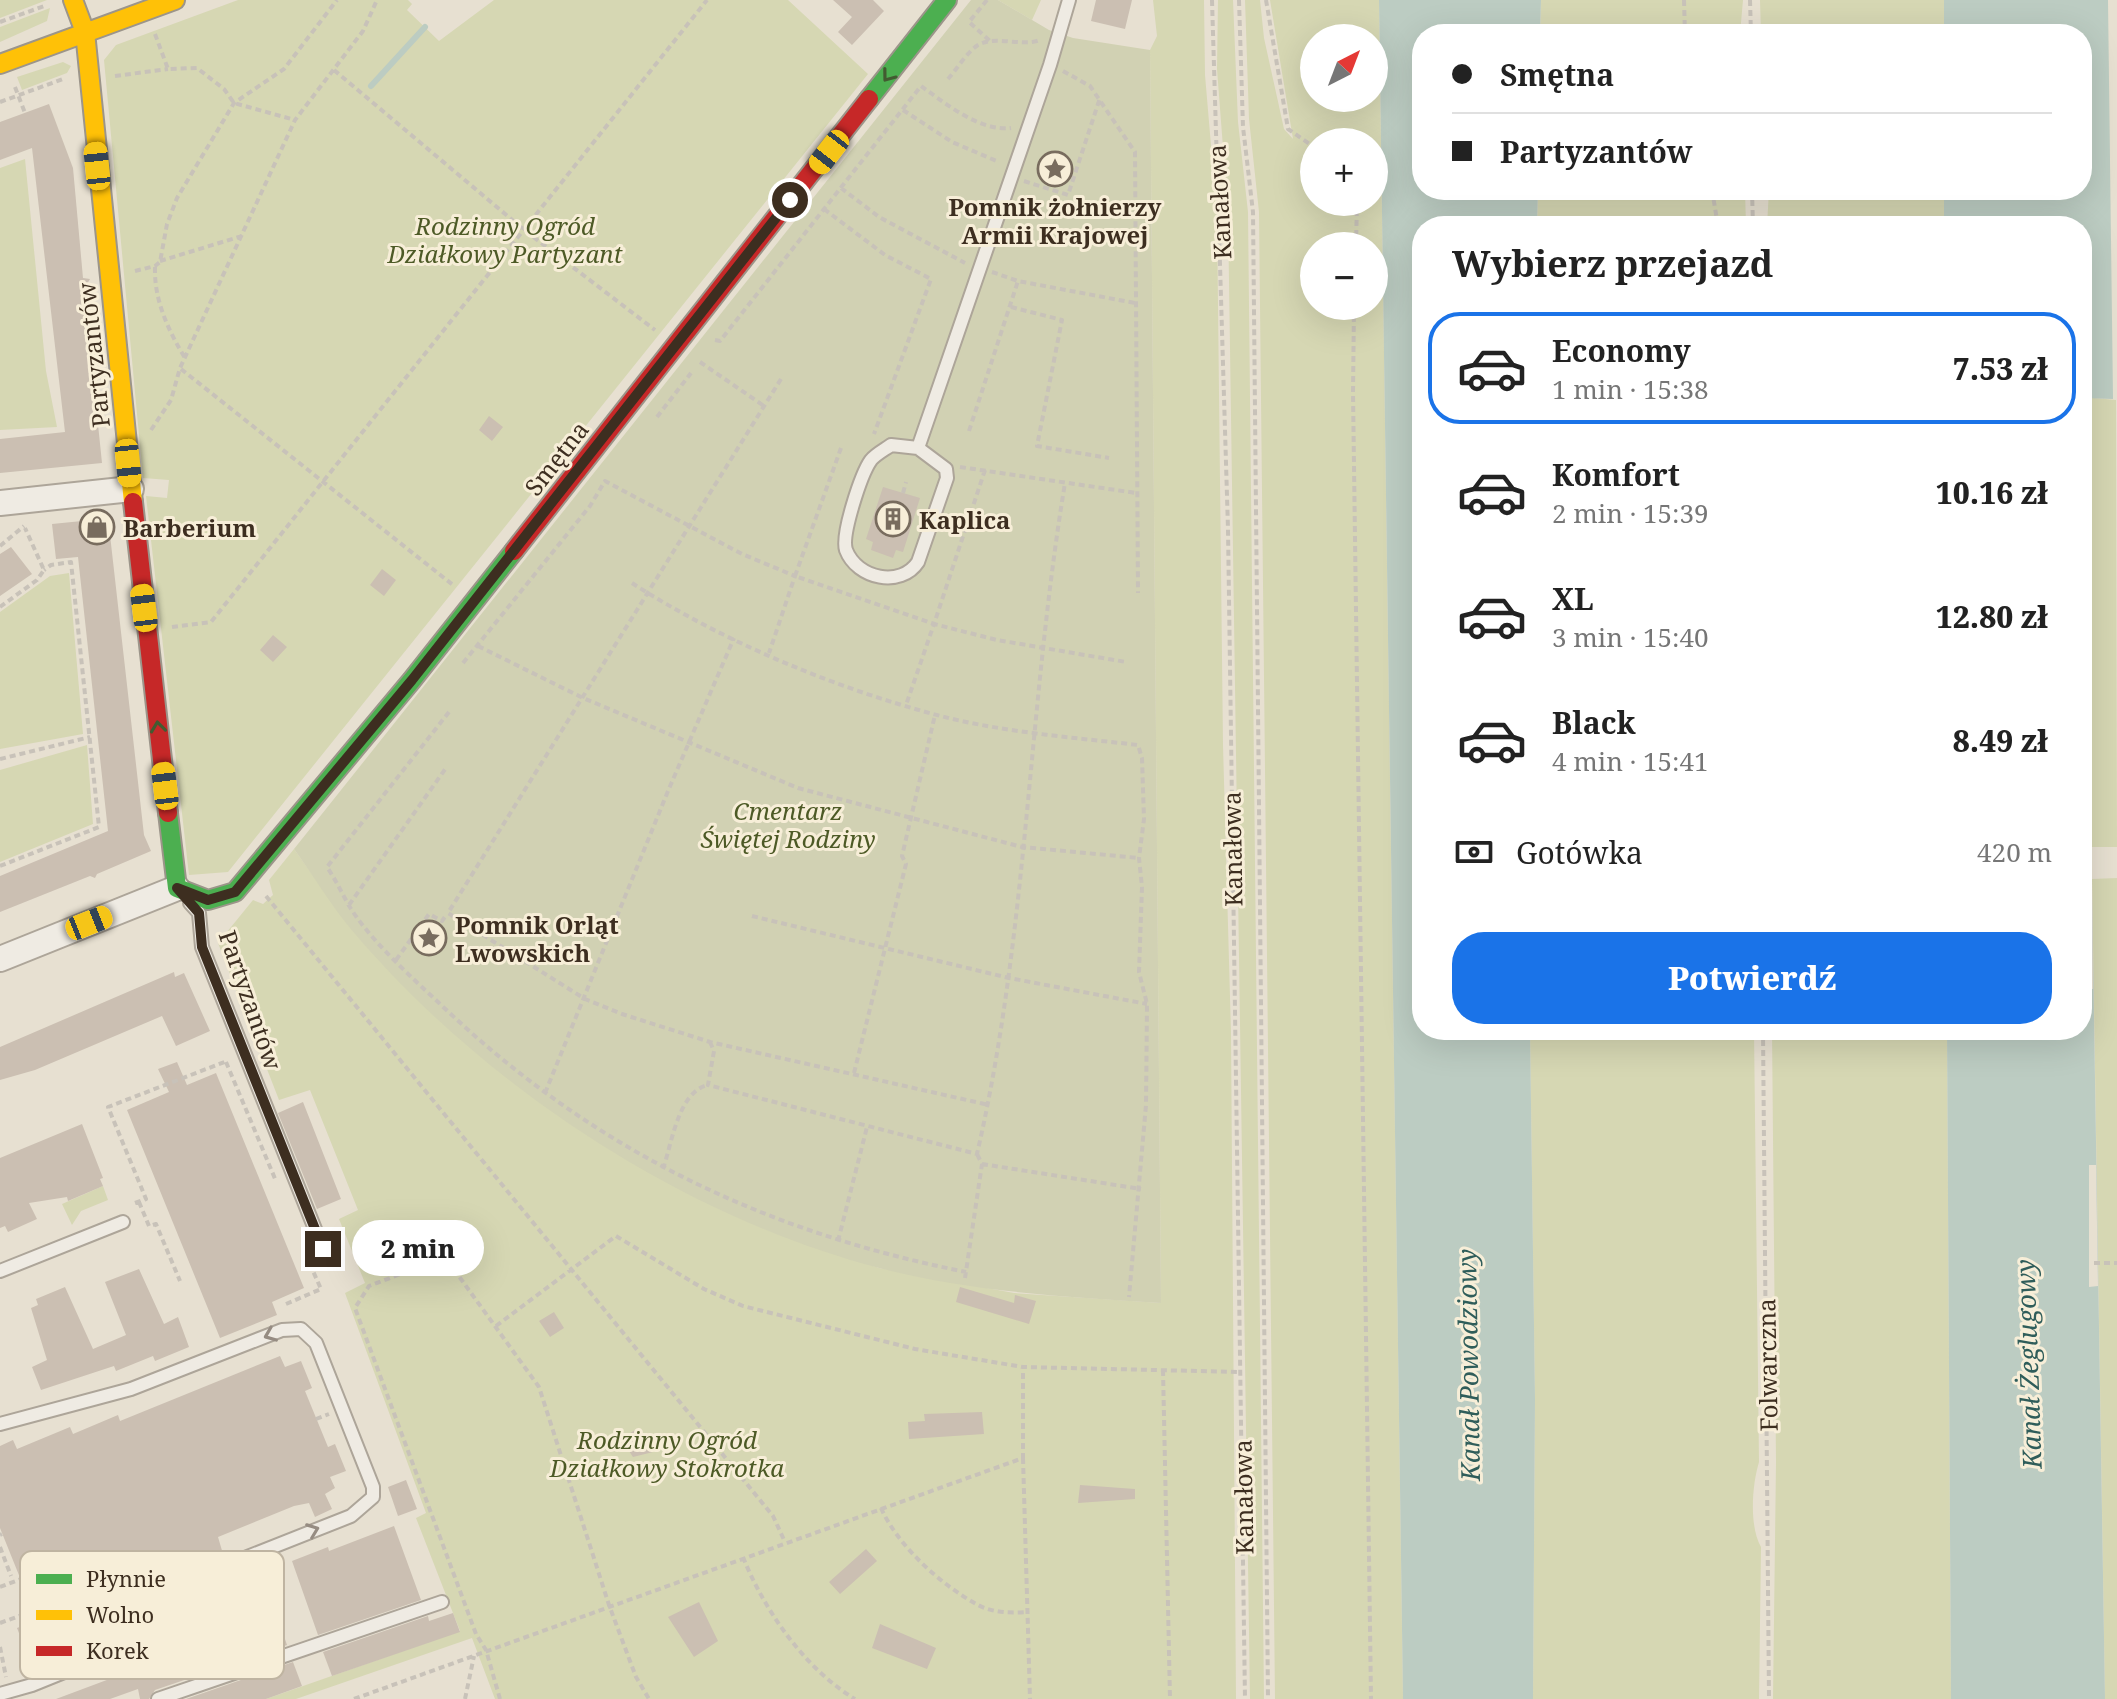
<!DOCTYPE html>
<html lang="pl">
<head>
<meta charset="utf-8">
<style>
  :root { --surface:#fff; --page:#f6f6f6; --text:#222; --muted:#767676; --line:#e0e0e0; --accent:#1a73e8 }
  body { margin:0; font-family:"Noto Serif",serif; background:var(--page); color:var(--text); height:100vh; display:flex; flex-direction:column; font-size:30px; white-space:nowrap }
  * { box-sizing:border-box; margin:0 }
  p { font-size:26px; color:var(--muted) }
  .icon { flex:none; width:44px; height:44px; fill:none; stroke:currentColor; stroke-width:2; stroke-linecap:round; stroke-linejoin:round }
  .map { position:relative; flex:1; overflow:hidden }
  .sheet { position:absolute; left:1412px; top:216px; width:680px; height:824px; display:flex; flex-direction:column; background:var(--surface); border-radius:32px; box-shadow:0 8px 32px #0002 }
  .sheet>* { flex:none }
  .hud { position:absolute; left:1412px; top:24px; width:680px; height:176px; border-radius:32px; box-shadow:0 8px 32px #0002; display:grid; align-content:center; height:176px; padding:0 40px; background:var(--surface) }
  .needle { width:52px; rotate:42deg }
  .controls { position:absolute; left:1300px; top:24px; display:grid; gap:16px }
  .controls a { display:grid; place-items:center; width:88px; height:88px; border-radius:50%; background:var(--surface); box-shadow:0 8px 32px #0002; font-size:40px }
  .end { position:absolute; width:36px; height:36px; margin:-18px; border:10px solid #3d2e20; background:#fff; box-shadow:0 0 0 4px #fff }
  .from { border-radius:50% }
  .bubble { position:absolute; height:56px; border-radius:28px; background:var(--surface); box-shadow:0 8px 32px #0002; font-size:26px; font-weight:800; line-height:56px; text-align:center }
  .car { position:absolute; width:24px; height:48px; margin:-24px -12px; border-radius:10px; box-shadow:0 0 6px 2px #0007; background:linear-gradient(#f5c518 24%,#345 0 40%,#f5c518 0 76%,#345 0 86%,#f5c518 0) }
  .hud b { display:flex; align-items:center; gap:28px; height:76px; font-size:30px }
  .hud b+b { border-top:2px solid var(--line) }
  .hud i { width:20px; height:20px; background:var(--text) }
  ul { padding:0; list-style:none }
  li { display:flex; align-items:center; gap:24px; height:112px; margin:0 16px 12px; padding:0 24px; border:4px solid transparent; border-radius:32px }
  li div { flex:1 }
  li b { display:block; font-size:30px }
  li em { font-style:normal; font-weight:800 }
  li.selected { border-color:var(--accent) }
  li>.icon { width:72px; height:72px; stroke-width:1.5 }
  h2 { padding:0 40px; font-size:36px; line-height:96px }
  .pay { display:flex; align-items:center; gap:20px; height:88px; padding:0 40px; font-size:30px }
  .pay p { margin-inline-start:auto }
  .button { display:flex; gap:16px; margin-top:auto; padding:16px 40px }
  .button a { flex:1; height:92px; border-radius:32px; background:var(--accent); color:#fff; font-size:32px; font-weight:800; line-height:92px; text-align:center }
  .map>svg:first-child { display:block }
</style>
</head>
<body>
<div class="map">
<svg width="2117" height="1699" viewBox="0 0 2117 1699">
  <rect width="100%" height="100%" fill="#e7e0d1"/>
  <path fill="#d6d7b3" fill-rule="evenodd" d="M0,0h47l-47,18z
    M238,0h170l4,4 -5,6 32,31 55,-41h294l80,74 -640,798 -39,3 -43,-379 21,2 2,-18 -26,-2 -39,-418 12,-15z
    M998,0h43l-9,20z
    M1153,0h51l1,75 12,141 6,529 8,288 5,666h-741l-23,-61 -176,61h-30l194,-68 -44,-113 10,-5 -81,-220 20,-10 -26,-64 19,-9 -48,-120 -31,10 -61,-157 35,-43 10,4 10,-9 -4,-15 25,-31 56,78 48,52 123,109 257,145 101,35 135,25 147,10 -11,-1253 7,-14z
    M1218,0h15l5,122 10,90 16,1487h-14l-22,-1486 -11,-144z
    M1245,0h15l4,38 20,91 9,10 -23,-139h109l24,1699h-128l-16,-1487 -10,-93zM1314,38h60v60h-60zM1314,142h60v60h-60zM1314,246h60v60h-60z
    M1541,0h202l-3,34h-200z
    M1760,0h184v34h-183z
    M50,8l-3,13 -47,21v-15z
    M63,62l8,4 -4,7 -45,17 -5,-13z
    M25,159l21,212 11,56 -57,3v-262z
    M1538,190h207l1,36h-209z
    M1769,190h175v36h-177z
    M2084,397l32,3 1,447h-26z
    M69,573l14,161 -83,15v-137l50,-36z
    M87,745l6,79 -93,38v-92z
    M2117,878v821h-12l-13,-820z
    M1530,1030h224l5,432c-7,23 -10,64 2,85l-2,152h-226l2,-300z
    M1772,1030h175l4,669h-178l3,-237z
    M103,1186l5,14 -27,11 -9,14 -10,-21z"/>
  <path fill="#d1d1b3" d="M971,0h27l51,30 24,8 77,12 11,1253c-94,-6 -190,-11 -282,-35 -198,-52 -397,-183 -529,-340 -20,-24 -37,-53 -56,-79z"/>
  <path fill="#bcccc2" d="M1379,0h162l-1,34h-118v156h116l-1,36h-115v804h108l5,369 -2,300h-130z
    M1944,0h164l5,399 -29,-1 21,1301h-154l-4,-669h135v-804h-138v-36h138v-156h-138z"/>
  <path fill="#e7e0d1" d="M2083,878l9,1 1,110h-8z
    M2089,1165h7l2,121 -9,1z"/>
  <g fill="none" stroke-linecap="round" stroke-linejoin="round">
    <path stroke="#bcccc2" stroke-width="6" d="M371,86l54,-59"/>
  </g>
  <path fill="#cbbfb2" d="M833,0h40l11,11 -32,34 -14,-13 14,-15z
    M1096,0h36l-7,29 -34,-8z
    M49,104l24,64 10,110 7,1 -6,10 18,174 -102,10v-34l65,-7 -33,-284 -32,12v-38z
    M489,416l14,11 -11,14 -13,-11z
    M883,487l37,11 -17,54 -7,-2 -3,8 -22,-8 2,-8 -7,-3z
    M92,520v5l12,-1 1,12 5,-1 34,300 7,16 -54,23 -2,4 -5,-2 -90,36v-36l108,-45 -30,-274 -22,2 -4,-35z
    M11,547l21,27 -32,22v-42z
    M382,569l14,11 -12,16 -14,-11z
    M273,635l14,12 -14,15 -13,-12z
    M174,972l1,5 9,-4 26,58 -34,15 -14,-30 -127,54 -35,10v-33z
    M177,1062l10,23 29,-12 88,215 -32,14 5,13 -57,23 -93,-228 42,-18 -11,-23z
    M303,1102l38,97 -24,10 -39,-96z
    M82,1124l21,54 -3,1 3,7 -35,15 -1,-4 -38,6 8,16 -29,13 -3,-6 -5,2v-70z
    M139,1269l25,55 14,-7 11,30 -34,14 -2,-5 -37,15 -2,-5 -73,24 -9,-23 15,-7 -16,-52 7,-3 -2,-6 29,-12 28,62 33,-14 -21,-53z
    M960,1287l54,16 1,-8 21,6 -7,23 -73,-22z
    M554,1312l10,16 -14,9 -11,-16z
    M280,1356l5,11 16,-6 11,27 -7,3 23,56 7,-3 11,27 -16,6 5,11 -10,6 7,15 -17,8 -6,-14 -15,3 -76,31 5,17 -42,17 8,19 -161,66 -11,-28 20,-8 -37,-92v-82l13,-6 4,9 53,-22 3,7 45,-19 2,6z
    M982,1412l2,22 -75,5 -1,-17 17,-1 -1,-7z
    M638,1428l15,24 -20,5 -12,-18z
    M406,1480l11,29 -19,7 -10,-29z
    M1080,1485l55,4v10l-57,4z
    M394,1526l27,74 -103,35 -26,-74 36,-14 1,4z
    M866,1549l11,12 -37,33 -11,-12z
    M262,1572l25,73 -132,45 -6,9h-9l-2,-10 -28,10h-54l171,-64 -5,-13 32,-11 -10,-31z
    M699,1602l19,39 -24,16 -26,-40z
    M453,1613l7,19 -128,44 -9,-24 105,-36 1,5z
    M880,1624l56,24 -9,21 -55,-21z
    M293,1662l9,24 -36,13h-80z"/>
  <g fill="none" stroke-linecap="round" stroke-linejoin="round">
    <g stroke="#ada599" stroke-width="16">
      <path id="lane" d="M891,445l27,3 28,21 1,9 -29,84c-17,26 -61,17 -72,-12 -5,-15 15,-76 25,-90 5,-6 13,-10 20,-15z
        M918,448l132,-383 19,-65
        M190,903l9,10 3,34 121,302
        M0,1271l123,-49
        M0,1424l131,-35 151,-59 19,-1 15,14 57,144v10l-22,19 -129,51 -2,29 -5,15 -183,74 -32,9
        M158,1699l284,-97"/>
    </g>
    <g stroke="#ada599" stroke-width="28">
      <path id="street" d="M0,503l131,-14
        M0,959l177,-71"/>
    </g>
    <g stroke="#9c958a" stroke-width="22">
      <path id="fast" d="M869,99l78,-99
        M168,813l9,75 31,12 27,-8 177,-212 102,-129"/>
    </g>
    <g stroke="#9c958a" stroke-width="22">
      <path id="slow" d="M73,0l12,32 48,470
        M0,64l175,-64"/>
    </g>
    <g stroke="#9c958a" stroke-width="22">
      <path id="jam" d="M133,502l35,311
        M514,551l355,-452"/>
    </g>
    <path stroke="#c8c2b9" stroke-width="4" stroke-dasharray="6 4" stroke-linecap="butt" d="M987,0l-18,22 21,19
      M1212,0l16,529 17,1170
      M1239,0l4,127 10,85 15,1487
      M1266,0l22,129 26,18
      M1684,0l1,34
      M1750,0l1,34
      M0,22l47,-17
      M155,34l13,35 29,-1 27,21 10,14 61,17
      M334,70l189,159 132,101
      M1063,71l27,15 45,66 3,441
      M115,76l53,-7
      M948,79c9,-10 19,-27 30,-34 18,-10 43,2 62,-5
      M15,87l10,26
      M0,102l63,-23
      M903,110l49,32 47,20
      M1024,181l44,14 32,-97
      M841,188l38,29 86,46
      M1712,190l6,36
      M1752,190l1,36
      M824,209l61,46 46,24 -57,155
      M1356,246l1,-44
      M160,261l82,-25
      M155,267c-1,33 13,63 30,91
      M135,271l20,-5 5,-4 7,-38 10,-26 57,-95 50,-34 53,-69
      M992,272l26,9 117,22
      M1354,306l-1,87 18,1306
      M1011,307l51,13 -25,126 72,12
      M715,340l5,1 201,-255c24,17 59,46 90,42
      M700,362l64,44
      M181,369l272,216
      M781,379l-333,534 137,86 37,15 88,28 279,63
      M657,417l34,-44
      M151,430l20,-30 9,-32 115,-248 68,-89 14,-31
      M969,431l49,-150
      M841,448l-46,128 139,48 -28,81
      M960,467l176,26
      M985,470l-51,154 63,16 129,22
      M903,493l3,-11
      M0,546l24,-20
      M632,583c90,58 198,103 301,131 66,18 137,23 205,31l4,13 2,61 -5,39 3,29 -3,85 8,32 -1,101 -17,192
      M0,607l37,-27 7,-10 -19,-42
      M172,627l39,-5 496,-622
      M478,646l105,52 215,90 224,59 117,11
      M463,663l127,-157 15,-25 137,73 53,22 -26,77
      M449,712l-122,155c8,12 14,24 21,37 20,34 61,71 90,98 152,146 322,229 528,270
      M0,759l90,-22
      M0,866l99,-39 -28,-265 -20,3 -7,5
      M266,896l507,620 12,26
      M349,905l97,-137
      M752,916l257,62 138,26
      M396,960l33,-46 13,7 5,-7
      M1763,1030l6,669
      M710,1042l4,9 -6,34 269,69c51,-221 51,-448 88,-671
      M226,1062l50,119
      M854,1073l52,-209 -4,-8 33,-141
      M545,1093l123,-302 66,-153
      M982,1164l159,25
      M663,1169c9,-26 15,-77 45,-84
      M139,1202l10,24 7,-2 24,57
      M135,1203l11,-4 -38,-92 119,-46
      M838,1241l29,-114
      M2094,1263h23
      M965,1278l17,-114 -5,-10
      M286,1304l35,-15 -13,-29
      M496,1326l120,-90 88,53 39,17 172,43 108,18 219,5
      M1163,1370l7,329
      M316,1419l13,-5
      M1023,1458l7,241
      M881,1508c17,38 60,77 97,97 15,8 33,8 49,7
      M0,1535l2,-1
      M0,1547l11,29
      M743,1557c21,53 62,112 112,142
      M0,1587l21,-8
      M0,1623l25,-9
      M0,1647l6,30
      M354,1699l669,-241v-91
      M465,1699l9,-43
      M500,1699l-14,-49 -10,-16 -121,-326 14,-22 76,-29 94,130 70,218 27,72 13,22"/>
    <use href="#lane" stroke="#efebe3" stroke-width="12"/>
    <use href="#street" stroke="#efebe3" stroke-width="24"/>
    <use href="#fast" stroke="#4caf50" stroke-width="18"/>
    <use href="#slow" stroke="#ffc107" stroke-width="18"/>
    <use href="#jam" stroke="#c62828" stroke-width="18"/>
  </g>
  <defs><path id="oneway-chevron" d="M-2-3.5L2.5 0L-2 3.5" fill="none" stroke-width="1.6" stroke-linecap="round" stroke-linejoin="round" transform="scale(2)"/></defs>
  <g stroke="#425b31">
    <use href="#oneway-chevron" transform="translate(888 76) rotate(127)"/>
    <use href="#oneway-chevron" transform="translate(158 727) rotate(-97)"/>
  </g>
  <g stroke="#968c82">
    <use href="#oneway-chevron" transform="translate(270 1335) rotate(158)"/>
    <use href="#oneway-chevron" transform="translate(313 1530) rotate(-21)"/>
  </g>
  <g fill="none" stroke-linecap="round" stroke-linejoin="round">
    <path stroke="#3d2e20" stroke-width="10" d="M323,1249l-121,-302 -3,-34 -22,-25 31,12 27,-8 177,-212 378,-480"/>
  </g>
  <defs>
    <g id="sight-ring" transform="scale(1.8)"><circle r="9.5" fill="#f7eed8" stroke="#786c5e" stroke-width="1.5"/><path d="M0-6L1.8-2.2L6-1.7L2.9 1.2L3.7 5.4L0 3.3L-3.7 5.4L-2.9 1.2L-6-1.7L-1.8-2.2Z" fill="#786c5e"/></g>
    <g id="building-ring" transform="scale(1.8)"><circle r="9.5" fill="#f7eed8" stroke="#786c5e" stroke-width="1.5"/><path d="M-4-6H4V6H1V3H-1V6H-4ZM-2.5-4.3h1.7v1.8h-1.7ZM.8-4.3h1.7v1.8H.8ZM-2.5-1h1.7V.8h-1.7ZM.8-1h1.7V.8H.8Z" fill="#786c5e"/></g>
    <g id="shop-ring" transform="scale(1.8)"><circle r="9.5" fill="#f7eed8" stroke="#786c5e" stroke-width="1.5"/><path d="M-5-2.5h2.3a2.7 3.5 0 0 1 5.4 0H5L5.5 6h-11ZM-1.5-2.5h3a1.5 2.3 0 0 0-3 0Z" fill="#786c5e"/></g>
  </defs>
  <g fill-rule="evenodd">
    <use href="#sight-ring" x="1055" y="169"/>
    <use href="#building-ring" x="893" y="519"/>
    <use href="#shop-ring" x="97" y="527"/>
    <use href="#sight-ring" x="429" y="938"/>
  </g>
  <g text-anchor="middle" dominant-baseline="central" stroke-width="6" stroke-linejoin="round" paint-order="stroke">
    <g font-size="24" fill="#3d2e20" stroke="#f7eed8">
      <text transform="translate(1219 202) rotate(-93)">Kanałowa</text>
      <text transform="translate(93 355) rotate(-96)">Partyzantów</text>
      <text transform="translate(556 458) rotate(-52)">Smętna</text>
      <text transform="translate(1232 849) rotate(-91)">Kanałowa</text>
      <text transform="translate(251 1000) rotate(71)">Partyzantów</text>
      <text transform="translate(1767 1365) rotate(-91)">Folwarczna</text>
      <text transform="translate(1243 1497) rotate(-91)">Kanałowa</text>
    </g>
    <g font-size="24" font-weight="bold" fill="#3d2e20" stroke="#f7eed8" text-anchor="start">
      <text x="1055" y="206" text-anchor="middle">Pomnik żołnierzy<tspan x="1055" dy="28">Armii Krajowej</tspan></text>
      <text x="919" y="519">Kaplica</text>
      <text x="123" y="527">Barberium</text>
      <text x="455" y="924">Pomnik Orląt<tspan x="455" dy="28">Lwowskich</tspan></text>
    </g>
    <g font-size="24" font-style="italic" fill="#4d5a26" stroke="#f7eed8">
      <text x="505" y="225">Rodzinny Ogród<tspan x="505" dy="28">Działkowy Partyzant</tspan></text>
      <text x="788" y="810">Cmentarz<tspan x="788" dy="28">Świętej Rodziny</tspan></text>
      <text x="667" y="1439">Rodzinny Ogród<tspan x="667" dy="28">Działkowy Stokrotka</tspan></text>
    </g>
    <g font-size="26" font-style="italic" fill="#2f5d5a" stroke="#f7eed8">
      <text transform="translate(2028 1364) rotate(-92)">Kanał Żeglugowy</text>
      <text transform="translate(1468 1365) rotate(-91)">Kanał Powodziowy</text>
    </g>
  </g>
  <rect x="20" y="1551" width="264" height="128" rx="12" fill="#f7eed8" stroke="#bfb4a1" stroke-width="2"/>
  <rect x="36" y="1574" width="36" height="10" fill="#4caf50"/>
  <rect x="36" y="1610" width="36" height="10" fill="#ffc107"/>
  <rect x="36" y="1646" width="36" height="10" fill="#c62828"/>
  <g font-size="22" fill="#3d2e20">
    <text x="86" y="1587">Płynnie</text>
    <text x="86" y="1623">Wolno</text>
    <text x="86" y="1659">Korek</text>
  </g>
</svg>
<div class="controls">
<a><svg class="needle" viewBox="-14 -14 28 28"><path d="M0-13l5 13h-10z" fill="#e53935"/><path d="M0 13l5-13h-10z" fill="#767676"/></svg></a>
<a>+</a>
<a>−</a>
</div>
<i class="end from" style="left:790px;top:200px"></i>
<i class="end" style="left:323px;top:1249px"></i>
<div class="bubble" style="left:352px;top:1220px;width:132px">2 min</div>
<i class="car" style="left:829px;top:152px;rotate:218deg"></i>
<i class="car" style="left:97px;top:166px;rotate:354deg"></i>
<i class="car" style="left:128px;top:463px;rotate:174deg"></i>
<i class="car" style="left:144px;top:608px;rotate:353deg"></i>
<i class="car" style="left:165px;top:786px;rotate:353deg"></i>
<i class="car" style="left:89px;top:923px;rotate:68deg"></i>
<div class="hud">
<b><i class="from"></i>Smętna</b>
<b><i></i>Partyzantów</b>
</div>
<section class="sheet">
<h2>Wybierz przejazd</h2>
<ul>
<li class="selected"><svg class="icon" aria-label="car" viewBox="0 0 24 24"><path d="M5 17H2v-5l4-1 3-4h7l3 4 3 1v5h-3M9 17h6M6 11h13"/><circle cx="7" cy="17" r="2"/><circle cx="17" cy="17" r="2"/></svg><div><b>Economy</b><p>1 min · 15:38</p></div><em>7.53 zł</em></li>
<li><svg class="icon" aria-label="car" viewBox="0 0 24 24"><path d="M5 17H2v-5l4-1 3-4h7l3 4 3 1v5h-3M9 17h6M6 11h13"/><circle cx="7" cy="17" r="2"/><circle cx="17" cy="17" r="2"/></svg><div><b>Komfort</b><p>2 min · 15:39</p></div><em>10.16 zł</em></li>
<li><svg class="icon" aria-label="car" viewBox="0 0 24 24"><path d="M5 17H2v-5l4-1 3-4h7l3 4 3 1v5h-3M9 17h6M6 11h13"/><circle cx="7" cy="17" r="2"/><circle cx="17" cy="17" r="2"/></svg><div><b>XL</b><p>3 min · 15:40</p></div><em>12.80 zł</em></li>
<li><svg class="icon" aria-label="car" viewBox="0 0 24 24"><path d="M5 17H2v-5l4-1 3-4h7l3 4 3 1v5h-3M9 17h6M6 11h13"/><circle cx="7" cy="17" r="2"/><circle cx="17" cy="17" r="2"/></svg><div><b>Black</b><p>4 min · 15:41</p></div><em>8.49 zł</em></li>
</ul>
<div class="pay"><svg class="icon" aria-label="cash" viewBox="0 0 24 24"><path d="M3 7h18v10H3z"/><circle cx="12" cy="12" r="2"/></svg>Gotówka<p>420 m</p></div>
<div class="button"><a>Potwierdź</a></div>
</section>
</div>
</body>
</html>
